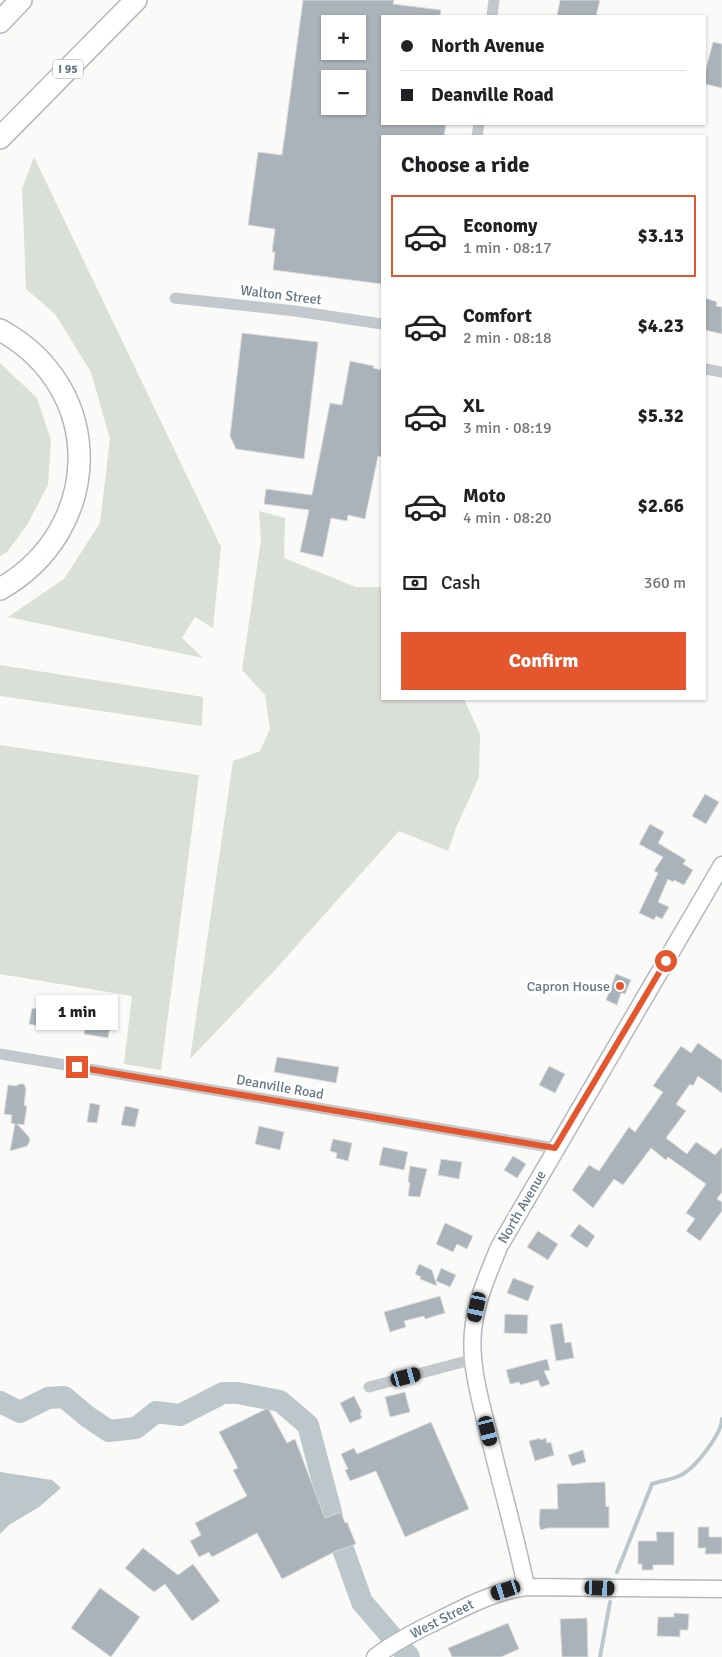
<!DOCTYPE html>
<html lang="en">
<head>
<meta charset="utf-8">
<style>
  :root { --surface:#fff; --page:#f2f2f2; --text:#202124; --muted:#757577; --line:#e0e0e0; --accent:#e4572e }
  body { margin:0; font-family:Signika,sans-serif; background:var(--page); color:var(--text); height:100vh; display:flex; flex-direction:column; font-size:19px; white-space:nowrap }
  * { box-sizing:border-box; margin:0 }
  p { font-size:16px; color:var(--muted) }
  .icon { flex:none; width:28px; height:28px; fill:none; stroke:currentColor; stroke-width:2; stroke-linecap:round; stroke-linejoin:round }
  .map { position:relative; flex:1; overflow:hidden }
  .sheet { position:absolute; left:381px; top:135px; width:325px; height:565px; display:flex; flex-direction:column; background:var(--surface); border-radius:0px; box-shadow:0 1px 4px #0004 }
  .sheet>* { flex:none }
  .top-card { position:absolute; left:381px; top:15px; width:325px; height:110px; border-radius:0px; box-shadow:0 1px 4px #0004; display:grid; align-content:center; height:110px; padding:0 20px; background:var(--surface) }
  .controls { position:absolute; left:321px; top:15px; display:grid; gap:10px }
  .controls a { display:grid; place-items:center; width:45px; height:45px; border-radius:0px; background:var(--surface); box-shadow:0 1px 4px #0004; font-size:25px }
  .end { position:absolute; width:22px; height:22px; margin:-11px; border:6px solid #e4572e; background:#fff; box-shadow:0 0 0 2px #fff }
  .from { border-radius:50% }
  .bubble { position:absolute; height:35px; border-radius:0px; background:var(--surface); box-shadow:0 1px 4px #0004; font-size:16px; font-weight:700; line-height:35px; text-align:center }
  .car { position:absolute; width:15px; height:30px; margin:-15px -8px; border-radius:6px; box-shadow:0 0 4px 1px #0007; background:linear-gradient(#222 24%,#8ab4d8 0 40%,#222 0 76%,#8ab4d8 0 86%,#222 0) }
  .top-card b { display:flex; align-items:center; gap:18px; height:48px; font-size:19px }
  .top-card b+b { border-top:1px solid var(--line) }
  .top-card i { width:12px; height:12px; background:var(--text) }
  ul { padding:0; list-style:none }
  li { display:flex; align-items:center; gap:15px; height:82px; margin:0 10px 8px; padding:0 10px; border:2px solid transparent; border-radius:0px }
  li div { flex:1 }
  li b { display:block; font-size:19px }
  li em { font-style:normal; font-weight:700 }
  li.current { border-color:var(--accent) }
  li>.icon { width:45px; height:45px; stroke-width:1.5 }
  h2 { padding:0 20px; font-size:22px; line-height:60px }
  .pay { display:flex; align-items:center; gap:12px; height:55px; padding:0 20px; font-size:19px }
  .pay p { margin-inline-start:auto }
  .cta { display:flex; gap:10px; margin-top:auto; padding:10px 20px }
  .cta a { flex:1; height:58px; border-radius:0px; background:var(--accent); color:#fff; font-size:20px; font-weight:700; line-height:58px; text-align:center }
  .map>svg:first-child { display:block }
</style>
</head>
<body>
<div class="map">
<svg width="722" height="1657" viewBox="0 0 722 1657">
  <rect width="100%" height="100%" fill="#fafaf8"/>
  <path fill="#dadfd7" d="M34,157l187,390 -8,81 -18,-11 -13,21 21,20 -195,-41 56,-38 36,-56 10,-84 -19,-67 -36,-58 -29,-25 -4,-100z
    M0,363l37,35 14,42 -3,45 -21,40 -20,27 -7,4z
    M259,511l26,7 -1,40 72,29h26v112h82l16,35 -1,43 -23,51 -8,23 -49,-20 -125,140 -84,88 43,-298 27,-10 10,-22 -5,-34 -23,-25 19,-130z
    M0,665l203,32 -1,29 -202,-30z
    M0,745l199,30 -38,295 -37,-6 8,-68 -132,-22z"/>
  <path fill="#bbc7cb" d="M0,1472l52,8 9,8 -22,19 -30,18 -9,9z"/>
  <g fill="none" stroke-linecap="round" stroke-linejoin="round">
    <path stroke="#bbc7cb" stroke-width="4" d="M617,1572l35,-88c9,-3 18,-4 27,-8 15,-6 42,-41 43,-57
      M600,1657l10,-55"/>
    <path stroke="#bbc7cb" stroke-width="22" d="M0,1402l20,10 28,-14 16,-1 24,20 21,14 27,-3 20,-16 24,3 43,-22h15l42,8 28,24 24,91
      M343,1549l19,53 47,55"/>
  </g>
  <path fill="#aab3b9" stroke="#dcdcda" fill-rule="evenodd" d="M303,0h91l-1,4 48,6 -1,6h-58v108h64l-2,12h-62v148l-109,-14 2,-18h-3l3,-23 -27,-4 10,-73 24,3zM330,24h28v27h-28zM330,79h28v27h-28z
    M560,0h40l-4,16h-39z
    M713,42l9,2v44l-17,-4v-11z
    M705,298l12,4 -1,4 6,1v27l-17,-4z
    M242,333l76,9 -14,117 -68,-10 -6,-13z
    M350,361l24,5 -1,2 9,2v87l-4,-1 -13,63 -17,-4 -1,6 -16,-3 -8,39 -23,-5 9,-42 -45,-6 2,-15 46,6 18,-92 12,2z
    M705,794l14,8 -13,22 -14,-8z
    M650,824l14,8 -6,11 28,17 -3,4 10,6 -9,15 -10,-5 -1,2 -5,-3 -10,23 11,5 -7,12 -6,-3 -2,4 -15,-7 19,-40 -4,-2 9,-14 -24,-13z
    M616,974l15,6 -6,14 -4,-1 -4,12 -11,-5z
    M32,1008l23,5 -3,16 -23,-5z
    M87,1018l24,5 -3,15 -24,-4z
    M698,1043l24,17v33l-24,-17 -5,10 -3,-2 -14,20 10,7 -20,27 21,16 9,-12 19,13 7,-8v45l-5,7 5,3v9l-22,30 -14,-10 9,-12 -9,-6 20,-29 -38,-27 -2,3 -15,-12 -28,37 -9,-6 -21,29 -21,-18 17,-25 10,6 30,-44 6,5 28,-40 -10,-6 28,-40 10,7z
    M277,1057l62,10 -3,16 -62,-11z
    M549,1066l16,8 -10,19 -16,-8z
    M19,1084h5l2,5 -2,16 3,1 -3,19 -7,-1 12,13 1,4 -3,5 -17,5 5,-27 -4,-1 1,-8 -8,-1 4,-29 8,1z
    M90,1103l10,2 -3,18 -10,-1z
    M125,1106l14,3 -4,18 -14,-2z
    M259,1126l25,6 -4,18 -25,-6z
    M333,1139l19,4 -4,18 -12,-3 1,-5 -7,-2z
    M383,1147l25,5 -4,18 -25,-5z
    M513,1156l13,8 -9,14 -13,-8z
    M441,1159l21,3 -3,17 -21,-4z
    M410,1166l17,3 -7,28 -12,-1 2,-13 -2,-1z
    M445,1223l28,13 -6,13 -10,-5 -4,8 -17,-8z
    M579,1224l16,12 -8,12 -17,-12z
    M538,1231l20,13 -10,16 -21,-13z
    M419,1264l13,6 5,16 -17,-7 1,-2 -6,-3z
    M441,1268l15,7 -6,12 -14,-6z
    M513,1278l21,8 -6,15 -21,-8z
    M440,1296l5,17 -20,6 -1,-3 -20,5 2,6 -16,5 -6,-20z
    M505,1314l23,1 -1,19 -23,-1z
    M562,1323l3,20 6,-1 3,16 -18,3 -6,-36z
    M547,1359l3,11 -6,1 6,13 -9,3 -3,-7 -18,5 -1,-3 -9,2 -4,-14z
    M405,1392l5,20 -20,5 -5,-20z
    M354,1396l8,16 -2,1 2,5 -12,5 -10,-20z
    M268,1408l19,35 8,-4 30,79 16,-6 4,11 2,-1 9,22 -22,8 -52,27 -25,-46 -45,24 -3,-5 -10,5 -9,-16 11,-6 -6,-12 52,-27 -14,-26 5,-2 -19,-36z
    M431,1422l38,87 -64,28 -29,-66 -26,10 -5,-11 3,-1 -7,-15 13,-6 3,6z
    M540,1438v2l6,-2 1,5 4,-1 3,13 -19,6 -6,-20z
    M583,1450l3,12 -14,4 -4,-11z
    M605,1482l1,25 3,-1v22h-62l-6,2 -2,-5 1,-16h18l-1,-25z
    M698,1527h11v10h13v17h-17l1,-6h-8z
    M656,1532h18v33h-21v5h-11v-6h-4v-23h19z
    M143,1548l35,27 15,-11 27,37 -28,20 -27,-37 -11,8 -29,-24z
    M100,1588l40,29 -29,40 -40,-29z
    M674,1613l15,1 -1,16h-8v7l-23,-1 1,-19h16z
    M587,1618l1,39h-26l-2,-38z
    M508,1623l11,26 -18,8h-49l-4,-9z"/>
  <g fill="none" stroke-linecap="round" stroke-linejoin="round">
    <g stroke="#b3babf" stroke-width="19">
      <path id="secondary" d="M526,1587c-10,-51 -25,-101 -37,-152 -9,-35 -21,-76 -15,-112 4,-27 15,-51 25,-76l223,-382
        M375,1657c18,-14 39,-25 60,-35 30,-15 58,-30 91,-35l196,2"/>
    </g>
    <g stroke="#b4b9bd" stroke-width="24">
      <path id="highway" d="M0,22l21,-22
        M0,138l136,-138
        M0,330c107,58 104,200 0,259"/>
    </g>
    <path stroke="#c3c8cc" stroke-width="11" d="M492,16l2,-16
      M477,136l2,-12
      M175,298l120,13 87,13
      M705,369l17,3
      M0,1054l555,94
      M369,1387l105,-28"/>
    <use href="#secondary" stroke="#fff" stroke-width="16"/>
    <use href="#highway" stroke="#fff" stroke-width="21"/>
  </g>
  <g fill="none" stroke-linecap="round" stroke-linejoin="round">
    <path stroke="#e4572e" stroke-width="6" d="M77,1067l478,81 111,-187"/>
  </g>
  <circle fill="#e4572e" stroke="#fff" stroke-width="2" cx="620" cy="986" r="5"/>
  <g text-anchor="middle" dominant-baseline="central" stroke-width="5" stroke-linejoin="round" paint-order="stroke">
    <rect fill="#fff" stroke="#939fa8" stroke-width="1" x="53" y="59.5" width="30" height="19" rx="4"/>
    <g font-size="12" font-weight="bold" fill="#657683">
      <text x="68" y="69">I 95</text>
    </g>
    <g font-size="14" fill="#657683" stroke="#fff">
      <text transform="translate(281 295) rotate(7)">Walton Street</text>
      <text transform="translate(280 1087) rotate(10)">Deanville Road</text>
      <text transform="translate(522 1207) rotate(-60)">North Avenue</text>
      <text transform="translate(442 1619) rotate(-27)">West Street</text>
    </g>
    <g font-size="14" fill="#657683" stroke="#fff" text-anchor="end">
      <text x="610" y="986">Capron House</text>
    </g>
  </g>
</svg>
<div class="controls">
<a>+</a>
<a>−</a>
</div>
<i class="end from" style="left:666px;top:961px"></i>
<i class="end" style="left:77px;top:1067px"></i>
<div class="bubble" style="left:36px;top:995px;width:82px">1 min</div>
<i class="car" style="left:477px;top:1307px;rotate:192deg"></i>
<i class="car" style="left:406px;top:1377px;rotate:75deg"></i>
<i class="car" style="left:488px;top:1431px;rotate:166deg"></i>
<i class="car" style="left:600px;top:1588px;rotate:92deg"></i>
<i class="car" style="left:506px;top:1590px;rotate:252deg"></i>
<div class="top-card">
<b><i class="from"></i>North Avenue</b>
<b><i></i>Deanville Road</b>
</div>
<section class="sheet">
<h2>Choose a ride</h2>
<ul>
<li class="current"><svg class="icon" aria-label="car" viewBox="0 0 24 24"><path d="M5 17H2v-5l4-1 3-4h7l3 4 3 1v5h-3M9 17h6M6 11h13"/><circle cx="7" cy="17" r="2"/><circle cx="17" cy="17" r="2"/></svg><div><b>Economy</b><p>1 min · 08:17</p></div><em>$3.13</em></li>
<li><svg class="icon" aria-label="car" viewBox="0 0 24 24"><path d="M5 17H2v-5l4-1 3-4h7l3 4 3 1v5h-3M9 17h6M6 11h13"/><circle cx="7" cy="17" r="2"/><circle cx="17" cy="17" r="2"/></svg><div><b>Comfort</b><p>2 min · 08:18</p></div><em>$4.23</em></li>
<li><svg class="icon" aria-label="car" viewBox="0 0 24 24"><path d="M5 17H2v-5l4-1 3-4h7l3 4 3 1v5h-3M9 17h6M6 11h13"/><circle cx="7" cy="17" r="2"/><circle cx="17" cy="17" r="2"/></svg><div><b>XL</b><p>3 min · 08:19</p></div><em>$5.32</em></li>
<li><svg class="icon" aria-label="car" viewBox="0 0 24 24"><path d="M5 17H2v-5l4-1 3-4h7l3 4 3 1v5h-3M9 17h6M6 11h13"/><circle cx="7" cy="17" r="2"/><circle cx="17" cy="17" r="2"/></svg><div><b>Moto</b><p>4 min · 08:20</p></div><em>$2.66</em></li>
</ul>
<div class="pay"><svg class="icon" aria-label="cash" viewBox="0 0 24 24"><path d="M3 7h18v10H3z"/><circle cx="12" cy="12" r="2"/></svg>Cash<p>360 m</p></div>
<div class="cta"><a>Confirm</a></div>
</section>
</div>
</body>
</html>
